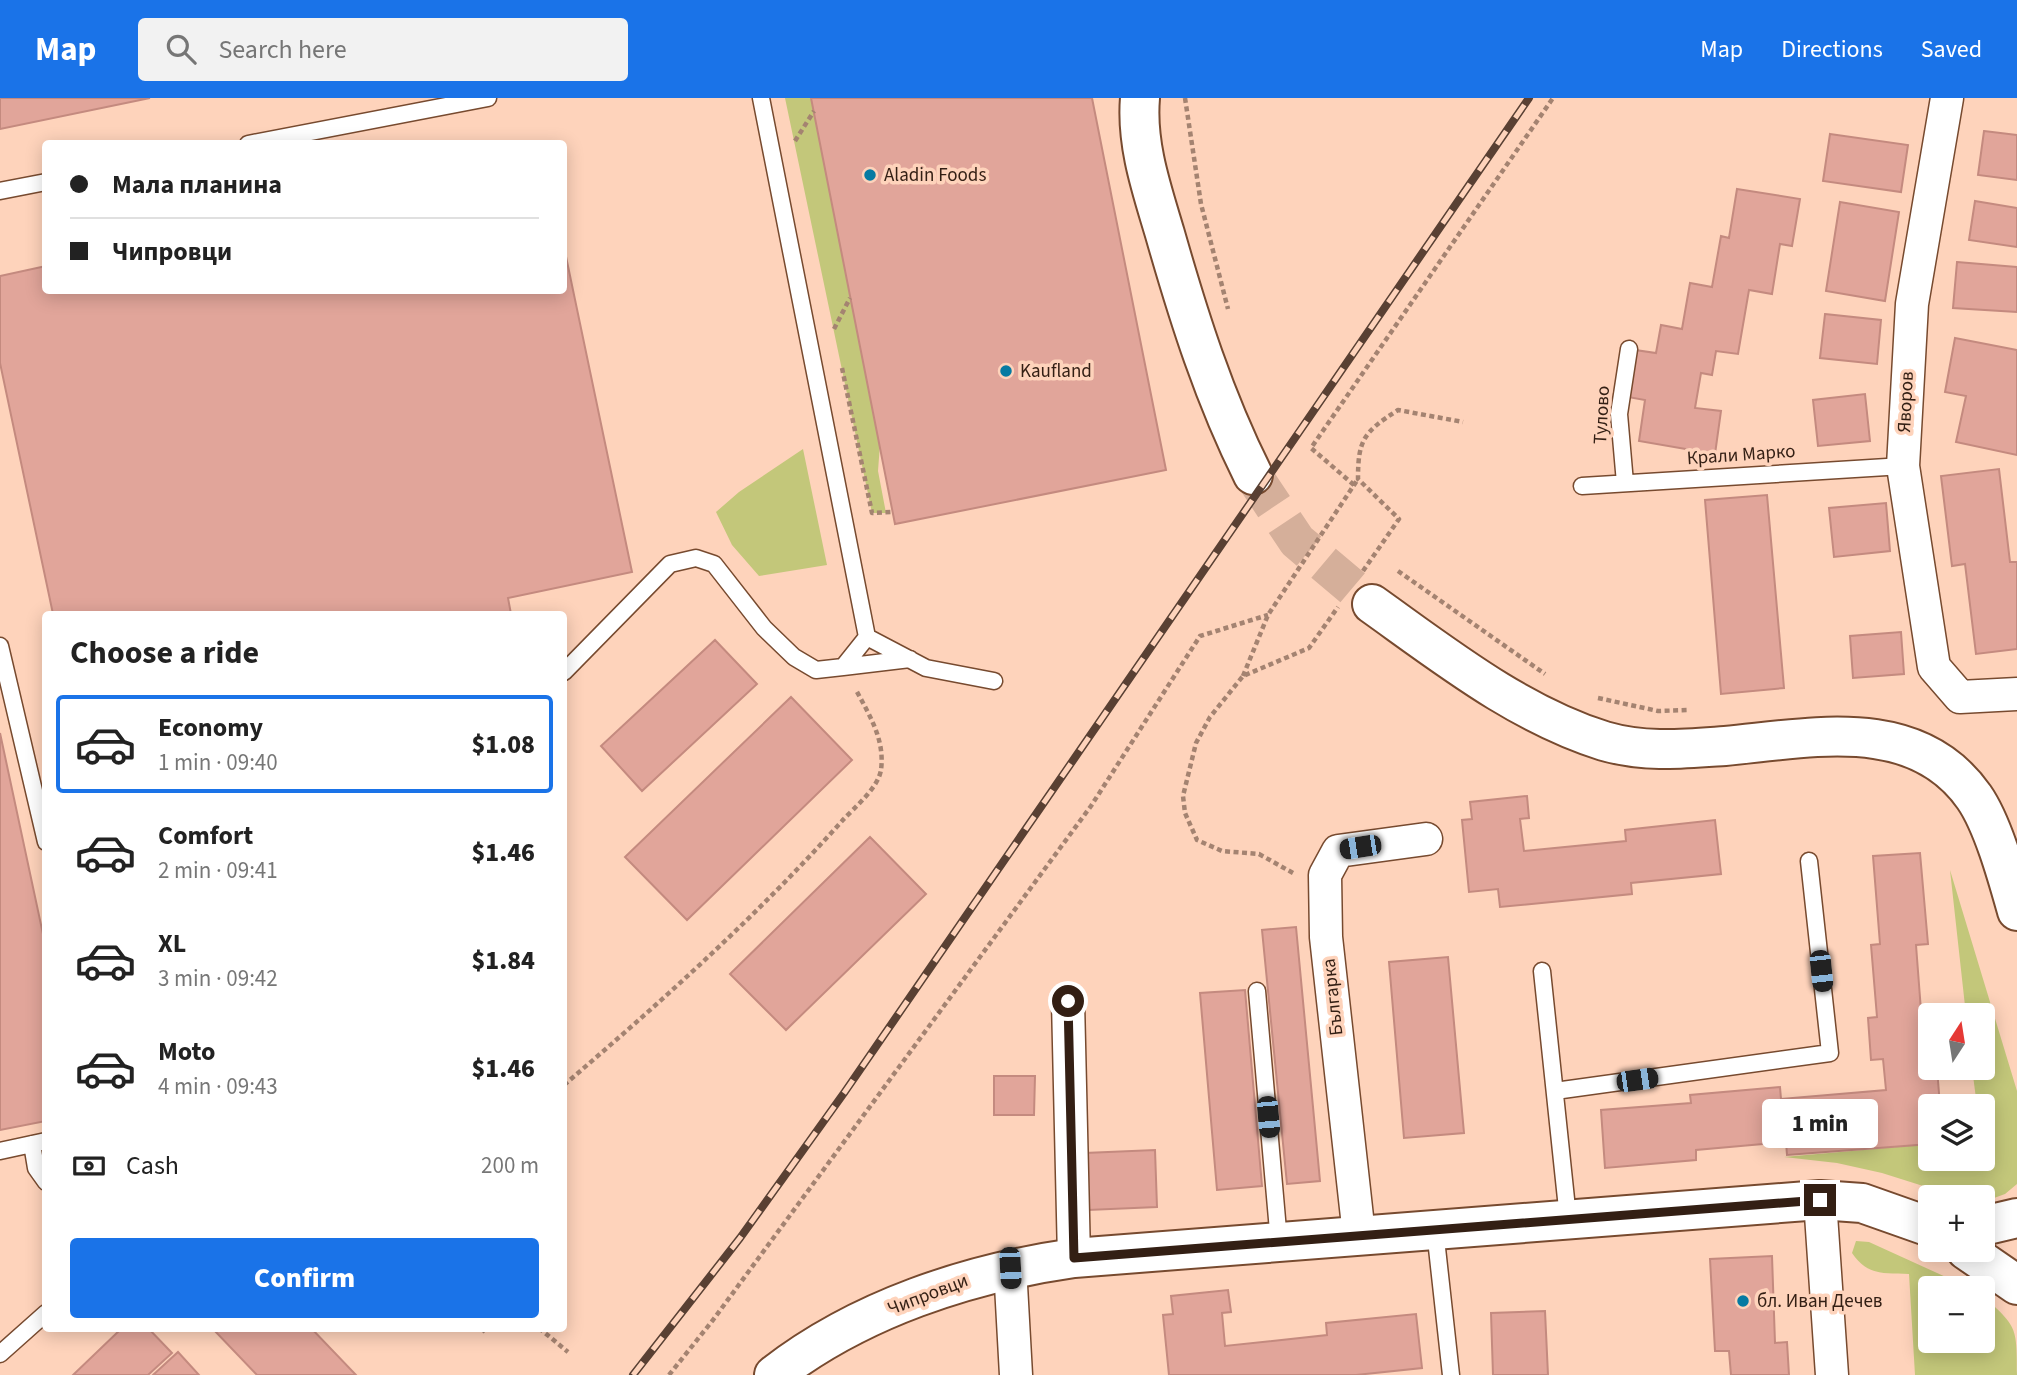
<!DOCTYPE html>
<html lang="en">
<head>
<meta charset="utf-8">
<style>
  :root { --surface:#fff; --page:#f2f2f2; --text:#222; --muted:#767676; --line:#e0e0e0; --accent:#1a73e8 }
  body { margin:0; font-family:"Source Sans 3",sans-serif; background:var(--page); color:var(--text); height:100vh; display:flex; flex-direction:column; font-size:26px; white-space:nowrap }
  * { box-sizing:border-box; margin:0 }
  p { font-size:23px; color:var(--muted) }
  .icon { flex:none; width:38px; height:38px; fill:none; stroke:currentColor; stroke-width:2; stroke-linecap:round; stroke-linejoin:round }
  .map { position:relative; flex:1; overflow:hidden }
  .sheet { position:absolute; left:42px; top:513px; width:525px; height:721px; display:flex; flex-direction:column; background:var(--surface); border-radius:7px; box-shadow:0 4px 18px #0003 }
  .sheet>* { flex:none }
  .banner { position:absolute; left:42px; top:42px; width:525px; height:154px; border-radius:7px; box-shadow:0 4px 18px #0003; display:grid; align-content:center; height:154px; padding:0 28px; background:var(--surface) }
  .needle { width:46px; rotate:12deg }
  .controls { position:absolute; left:1918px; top:905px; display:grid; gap:14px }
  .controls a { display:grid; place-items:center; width:77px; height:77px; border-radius:7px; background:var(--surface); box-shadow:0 4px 18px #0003; font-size:35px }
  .end { position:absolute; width:32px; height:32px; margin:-16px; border:9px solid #331f14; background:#fff; box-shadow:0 0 0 4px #fff }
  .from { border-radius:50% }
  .bubble { position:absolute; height:49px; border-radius:7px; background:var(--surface); box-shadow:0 4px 18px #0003; font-size:23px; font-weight:800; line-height:49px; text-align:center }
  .car { position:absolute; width:21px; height:42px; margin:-21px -10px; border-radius:9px; box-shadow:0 0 5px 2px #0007; background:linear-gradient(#222 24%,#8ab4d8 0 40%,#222 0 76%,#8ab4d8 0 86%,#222 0) }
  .banner b { display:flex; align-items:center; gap:24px; height:66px; font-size:26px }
  .banner b+b { border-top:2px solid var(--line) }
  .banner i { width:18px; height:18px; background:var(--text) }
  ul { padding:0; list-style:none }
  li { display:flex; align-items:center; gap:21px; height:98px; margin:0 14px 10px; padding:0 14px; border:4px solid transparent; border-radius:7px }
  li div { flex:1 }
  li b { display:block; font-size:26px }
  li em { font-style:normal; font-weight:800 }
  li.selected { border-color:var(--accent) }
  li>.icon { width:63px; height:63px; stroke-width:1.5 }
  h2 { padding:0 28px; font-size:32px; line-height:84px }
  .pay { display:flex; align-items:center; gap:18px; height:77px; padding:0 28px; font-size:26px }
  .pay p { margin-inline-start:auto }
  .primary-button { display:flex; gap:14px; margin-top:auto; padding:14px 28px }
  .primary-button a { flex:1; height:80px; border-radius:7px; background:var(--accent); color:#fff; font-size:28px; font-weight:800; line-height:80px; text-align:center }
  header { display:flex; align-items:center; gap:42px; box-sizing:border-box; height:98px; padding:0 35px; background:var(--accent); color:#fff }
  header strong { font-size:33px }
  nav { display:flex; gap:38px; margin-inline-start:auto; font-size:24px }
  .search { width:490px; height:63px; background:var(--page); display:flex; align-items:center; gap:18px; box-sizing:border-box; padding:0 24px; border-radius:7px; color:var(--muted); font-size:26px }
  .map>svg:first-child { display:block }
</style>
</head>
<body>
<header>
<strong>Map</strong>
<div class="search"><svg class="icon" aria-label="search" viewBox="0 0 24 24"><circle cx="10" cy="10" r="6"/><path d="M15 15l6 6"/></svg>Search here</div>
<nav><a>Map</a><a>Directions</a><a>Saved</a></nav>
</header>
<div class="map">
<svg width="2017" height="1277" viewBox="0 0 2017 1277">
  <rect width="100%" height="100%" fill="#fed3bb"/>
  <path fill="#c3c77a" d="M785,0h26l69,346 -2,27 8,42h-14z
    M803,351l24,116 -68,11 -27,-31 -16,-33 23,-20z
    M1950,772l67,221v93l-12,10 -22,8v-5h-25l-76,-24 -45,-10 -53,-6 146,-13v14h53v-52h-6l-5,-38h11v-53h-17z
    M1856,1143l13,1 101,46h-40v52h53v-44c34,31 34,30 34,79h-102l-6,-101c-26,-1 -41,2 -57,-21z"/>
  <path fill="#e1a59a" stroke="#c48a7f" stroke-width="2" d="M0,0h150l-150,31z
    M811,0h281l74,372 -271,54z
    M1984,33l33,4v45l-39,-5z
    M1830,36l78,11 -7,47 -78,-11z
    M1737,91l63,10 -8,47 -12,-2 -8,50 -23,-4 -11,64 -22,-3 -4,24 -11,-2 -6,35 26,3 -6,43 -76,-13 6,-41 -17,-3 7,-47 21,3 5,-28 21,4 8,-46 22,4 9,-51 8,2z
    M1975,103l42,7v39l-48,-7z
    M1840,104l59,10 -14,89 -59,-10z
    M564,149l68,325 -124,26 3,16h-458l-53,-251v-87l46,-10v24h518z
    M1957,164l60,5v45l-64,-4z
    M1825,216l56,6 -4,44 -57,-6z
    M1955,240l62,12v105l-61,-13 10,-46 -21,-4z
    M1865,296l5,47 -52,5 -5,-46z
    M1999,371l11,93h7v87l-41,5 -11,-90 -13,2 -11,-90z
    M1767,397l17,193 -63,6 -16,-194z
    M1886,405l4,48 -56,6 -5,-49z
    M1901,534l3,42 -51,4 -3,-42z
    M715,542l42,44 -115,107 -41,-45z
    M791,599l61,63 -165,160 -62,-63z
    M0,635l46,215v173l-46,9z
    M1527,698l2,22 -9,1 4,32 102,-10 -1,-11 90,-10 6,54 -90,9 1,11 -132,13 -2,-18 -29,3 -7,-72 10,-1 -2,-17z
    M870,739l56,57 -140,136 -56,-56z
    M1920,755l8,91 -12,1 7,92 7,-1v32h7l3,38h-10v38l-143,11 -1,-13 -90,8v10l-91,8 -4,-58 90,-7 -1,-8 90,-8 1,12 105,-9 -3,-31 -12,1 -3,-42 9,-1 -6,-72 9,-1 -7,-88z
    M1296,829l24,254 -33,3 -25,-254z
    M1448,859l16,176 -60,5 -15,-176z
    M1245,892l17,196 -45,4 -17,-197z
    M994,978h41l-1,39h-40z
    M1155,1052l2,57 -69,3 -3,-57z
    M1772,1158l3,87 12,-1 2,33h-58l-2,-24h-14l-5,-92z
    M1228,1192l3,22 -9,1 3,33 102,-11 -1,-12 90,-9 6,54 -66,7h-187l-6,-60 10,-1 -2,-18z
    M1545,1213l3,64h-55l-2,-62z
    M122,1230h26l24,25 -24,22h-75z
    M212,1230h99l45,47h-99z
    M178,1254l21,23h-46z"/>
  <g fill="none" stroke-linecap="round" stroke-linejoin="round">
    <path stroke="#d5af9a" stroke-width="38" stroke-dasharray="38 19" stroke-linecap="butt" d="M1253,377l44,66 75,63"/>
    <g stroke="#774a2f" stroke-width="19">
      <path id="lane" d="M761,0l106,539 59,31 68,13
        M248,46l240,-46
        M0,93l46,-9
        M1625,385l-6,-69 10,-65
        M1582,388l321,-20
        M0,548l46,196
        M843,569l67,-8
        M564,574l106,-108 26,-6 18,6 50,64 30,29 22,13 27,-3 24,-30
        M1542,873l26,247
        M1257,893l22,251
        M1555,993l275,-38 -21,-192
        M32,1046l4,24 10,14
        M0,1053l46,-10
        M1435,1132l16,145
        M0,1256l46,-41"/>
    </g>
    <g stroke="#774a2f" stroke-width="35">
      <path id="street" d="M1947,0l-35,206 -9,162 31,201 26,30 57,-3
        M1068,903l6,257
        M1820,1102l12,175
        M1359,1137l-33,-298 -1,-62 13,-24 88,-12
        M1010,1169l6,108"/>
    </g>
    <g stroke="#774a2f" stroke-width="42">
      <path id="secondary" d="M1140,0c-4,47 12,92 25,136 24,84 49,163 88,241
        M1372,506c73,52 146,110 232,137 41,12 79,8 121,5 86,-8 191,-32 249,51 19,27 34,82 43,114
        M1983,1128l34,-8
        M1966,1152l51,35
        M774,1277c85,-66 195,-102 300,-117l746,-58 42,3 68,24"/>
    </g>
    <path stroke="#a48371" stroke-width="4.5" stroke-dasharray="5 3.5" stroke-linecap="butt" d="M1185,0l16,106 27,105
      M795,43l19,-30
      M834,231l16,-31
      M842,270l30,145 19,-1
      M1354,387l-43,-37 242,-350
      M1363,473l36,-52 -41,-40c0,-40 6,-47 40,-69l65,12
      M1398,473l147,103
      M1243,578l25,-61 90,-136
      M1598,600l60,13 31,-1
      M1293,775l-34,-19 -37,-3 -25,-11 -12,-27 -2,-17 13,-53 14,-26 33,-41 66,-28 29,-41
      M564,987c97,-83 193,-169 278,-264 13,-14 36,-33 39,-51 4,-30 -11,-54 -25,-80
      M539,1230l29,24
      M482,1234l4,-4
      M669,1277l44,-55 378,-514 109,-170 68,-21"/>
    <use href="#lane" stroke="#fff" stroke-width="16"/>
    <use href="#street" stroke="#fff" stroke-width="32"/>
    <use href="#secondary" stroke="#fff" stroke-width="38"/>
    <g stroke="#594033" stroke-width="8">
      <path id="rail" d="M633,1277l107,-137 104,-145 685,-995"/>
    </g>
    <use href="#rail" stroke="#fed3bb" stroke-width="5" stroke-dasharray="16" stroke-linecap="butt"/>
  </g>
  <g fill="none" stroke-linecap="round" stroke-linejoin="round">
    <path stroke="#331f14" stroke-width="9" d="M1068,903l6,257 746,-58"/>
  </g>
  <g fill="#067aa2" stroke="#fed3bb" stroke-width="2.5">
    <circle cx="870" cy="77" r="7"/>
    <circle cx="1006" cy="273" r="7"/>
    <circle cx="1743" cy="1203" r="7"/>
  </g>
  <g text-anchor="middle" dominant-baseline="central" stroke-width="7" stroke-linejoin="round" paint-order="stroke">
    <g font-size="19" fill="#331f14" stroke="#fed3bb" text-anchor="start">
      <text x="884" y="77">Aladin Foods</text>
      <text x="1020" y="273">Kaufland</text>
      <text x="1757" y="1203">бл. Иван Дечев</text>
    </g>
    <g font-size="19" fill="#331f14" stroke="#fed3bb">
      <text transform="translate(1906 304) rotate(-87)">Яворов</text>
      <text transform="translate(1602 317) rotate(-87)">Тулово</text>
      <text transform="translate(1741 357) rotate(-4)">Крали Марко</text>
      <text transform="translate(1333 899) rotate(-96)">Българка</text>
      <text transform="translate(928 1197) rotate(-21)">Чипровци</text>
    </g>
  </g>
</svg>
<div class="controls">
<a><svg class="needle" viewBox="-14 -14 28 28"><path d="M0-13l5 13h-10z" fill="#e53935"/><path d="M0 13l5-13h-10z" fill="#767676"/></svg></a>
<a><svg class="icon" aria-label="layers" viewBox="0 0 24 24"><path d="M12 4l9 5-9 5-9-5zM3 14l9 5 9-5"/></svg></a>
<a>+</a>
<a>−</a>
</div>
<i class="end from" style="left:1068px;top:903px"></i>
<i class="end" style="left:1820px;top:1102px"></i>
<div class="bubble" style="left:1762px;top:1001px;width:116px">1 min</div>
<i class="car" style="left:1360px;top:749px;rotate:261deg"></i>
<i class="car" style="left:1821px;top:873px;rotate:174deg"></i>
<i class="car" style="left:1637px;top:982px;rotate:82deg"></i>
<i class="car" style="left:1268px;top:1019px;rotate:175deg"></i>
<i class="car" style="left:1010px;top:1170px;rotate:177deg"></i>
<div class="banner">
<b><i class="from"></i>Мала планина</b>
<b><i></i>Чипровци</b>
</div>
<section class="sheet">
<h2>Choose a ride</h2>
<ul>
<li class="selected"><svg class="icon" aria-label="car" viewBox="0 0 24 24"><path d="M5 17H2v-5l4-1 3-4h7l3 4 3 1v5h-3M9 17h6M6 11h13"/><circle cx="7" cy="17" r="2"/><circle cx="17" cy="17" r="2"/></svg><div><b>Economy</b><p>1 min · 09:40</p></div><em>$1.08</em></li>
<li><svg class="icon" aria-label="car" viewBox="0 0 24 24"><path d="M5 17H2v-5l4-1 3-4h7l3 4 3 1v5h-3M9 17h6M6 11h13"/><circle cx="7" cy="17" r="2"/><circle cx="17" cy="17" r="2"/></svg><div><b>Comfort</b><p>2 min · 09:41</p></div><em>$1.46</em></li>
<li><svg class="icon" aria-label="car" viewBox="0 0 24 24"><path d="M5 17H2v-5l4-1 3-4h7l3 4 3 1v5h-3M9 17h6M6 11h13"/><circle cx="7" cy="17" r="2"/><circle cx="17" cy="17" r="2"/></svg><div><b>XL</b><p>3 min · 09:42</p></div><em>$1.84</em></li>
<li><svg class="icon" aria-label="car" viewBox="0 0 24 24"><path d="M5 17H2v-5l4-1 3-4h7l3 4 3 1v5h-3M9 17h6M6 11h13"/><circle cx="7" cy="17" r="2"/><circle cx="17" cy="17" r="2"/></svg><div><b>Moto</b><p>4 min · 09:43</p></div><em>$1.46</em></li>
</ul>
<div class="pay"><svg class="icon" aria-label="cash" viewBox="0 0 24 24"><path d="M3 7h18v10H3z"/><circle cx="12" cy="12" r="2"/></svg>Cash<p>200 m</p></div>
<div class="primary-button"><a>Confirm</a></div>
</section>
</div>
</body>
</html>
